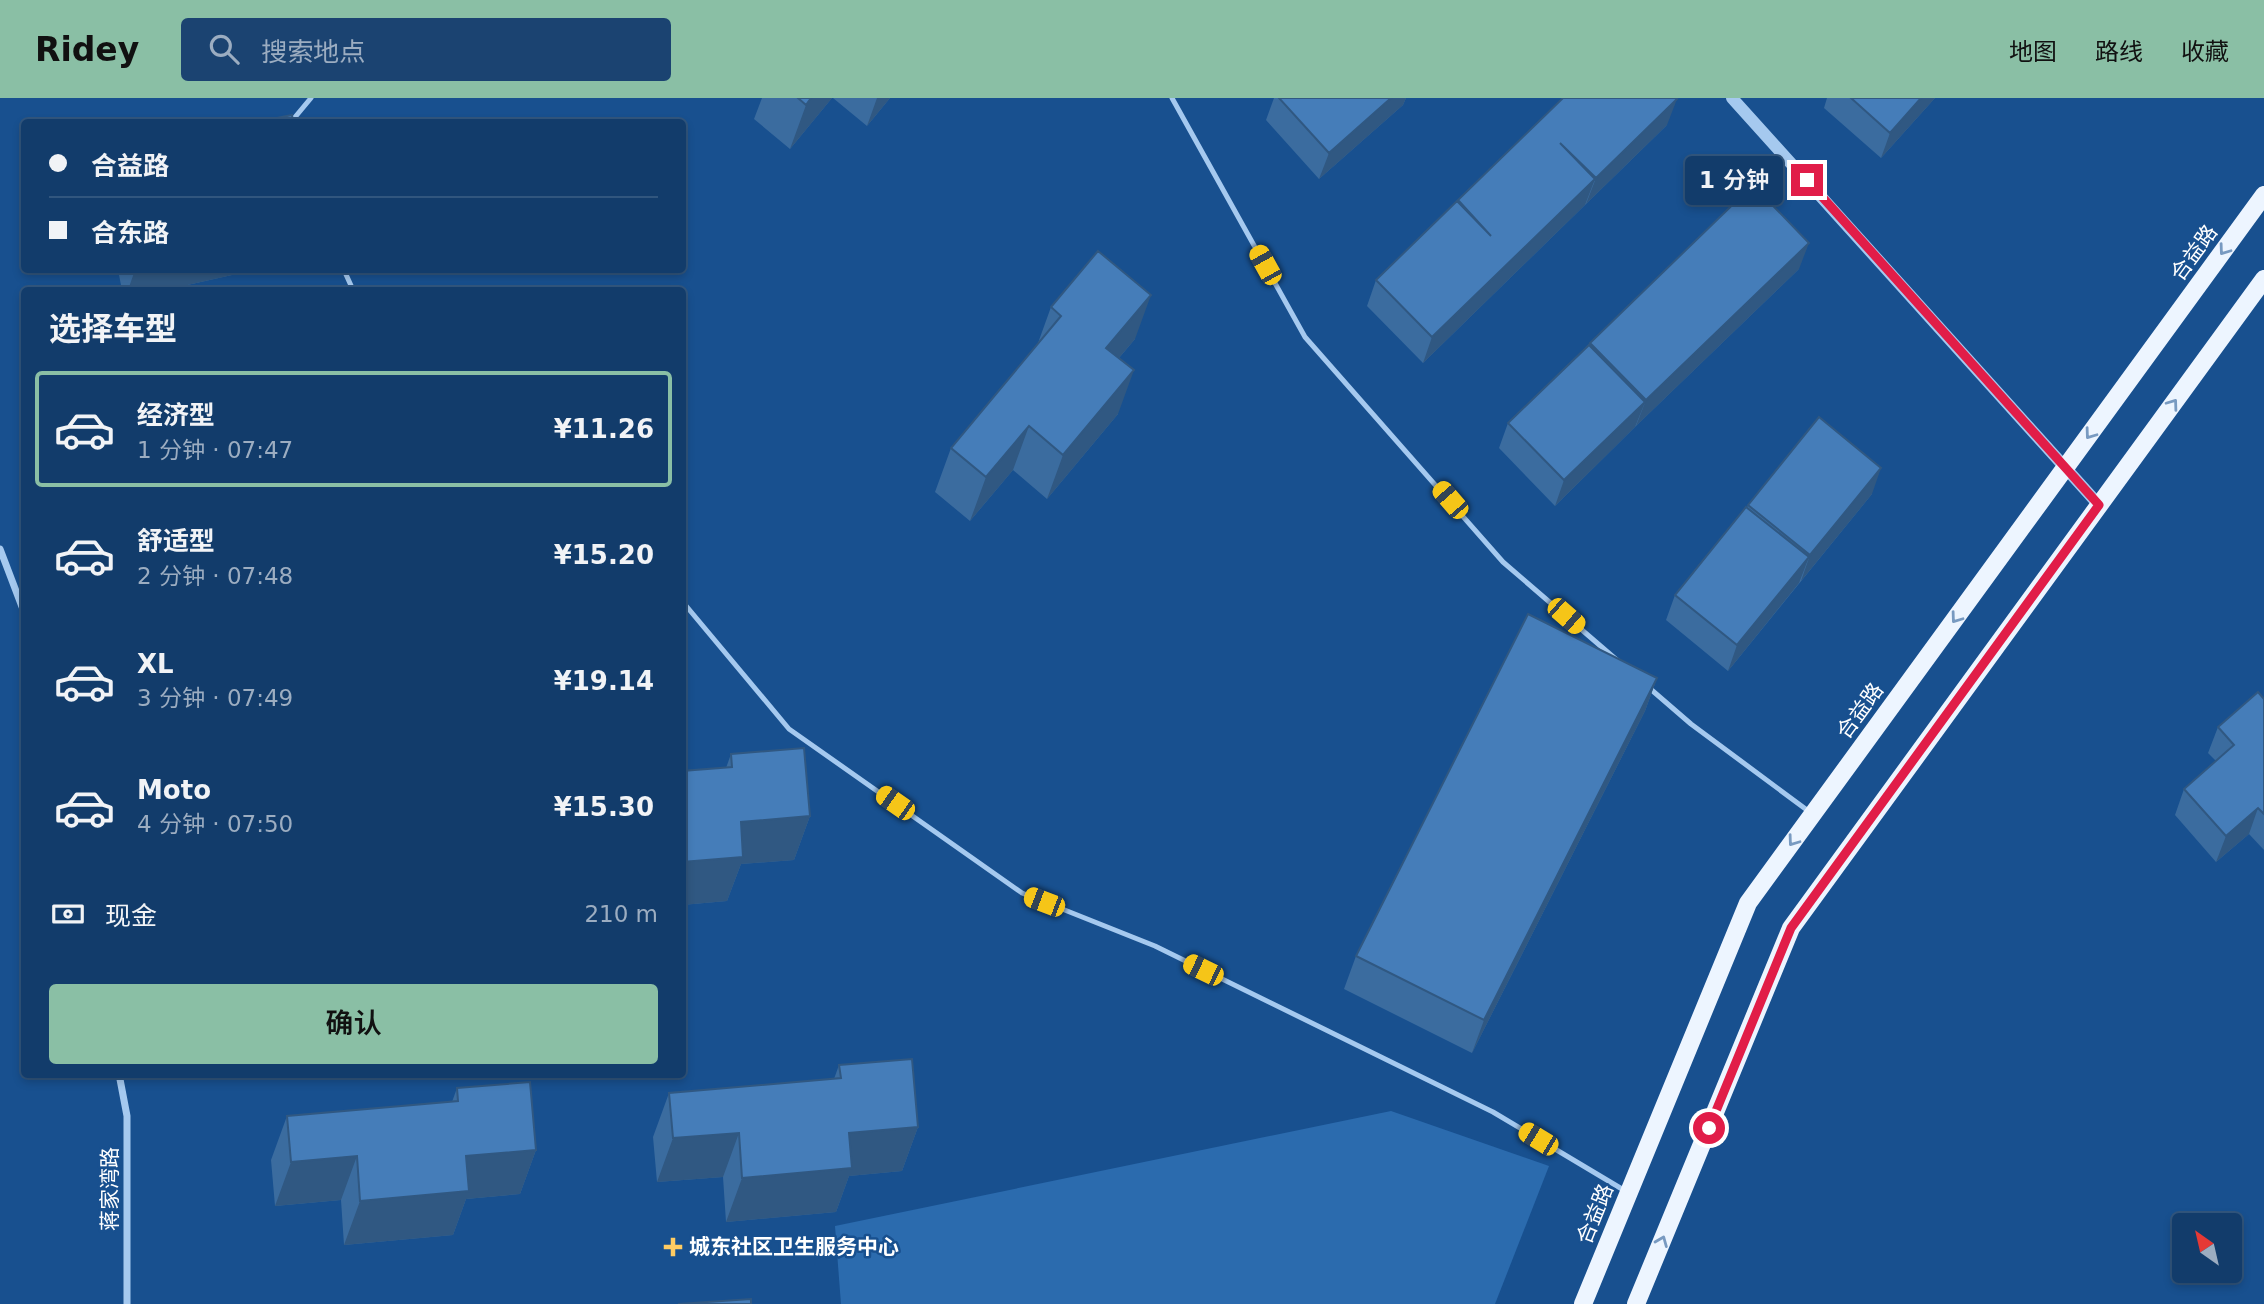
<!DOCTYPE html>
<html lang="zh">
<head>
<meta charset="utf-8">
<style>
  :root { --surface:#123c6b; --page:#1b4371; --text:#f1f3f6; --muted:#9cadc1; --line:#31567e; --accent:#8abfa5 }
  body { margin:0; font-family:"DejaVu Sans","Noto Sans SC",sans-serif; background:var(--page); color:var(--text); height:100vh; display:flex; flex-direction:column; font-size:26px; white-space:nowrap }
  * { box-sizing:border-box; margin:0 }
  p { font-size:23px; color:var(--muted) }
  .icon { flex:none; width:38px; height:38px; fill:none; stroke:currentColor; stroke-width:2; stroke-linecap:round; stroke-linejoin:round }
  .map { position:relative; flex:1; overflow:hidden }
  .side { position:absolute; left:21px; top:189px; width:665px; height:791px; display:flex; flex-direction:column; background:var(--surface); border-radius:7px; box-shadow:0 4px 10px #0003,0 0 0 2px var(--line) }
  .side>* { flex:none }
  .guide { position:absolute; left:21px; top:21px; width:665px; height:154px; border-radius:7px; box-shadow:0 4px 10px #0003,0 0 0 2px var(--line); display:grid; align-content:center; height:154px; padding:0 28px; background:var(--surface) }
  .needle { width:46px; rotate:326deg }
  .fabs { position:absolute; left:2172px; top:1115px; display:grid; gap:14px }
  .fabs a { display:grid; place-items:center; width:70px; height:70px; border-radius:7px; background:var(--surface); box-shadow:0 4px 10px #0003,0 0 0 2px var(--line); font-size:35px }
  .end { position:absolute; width:32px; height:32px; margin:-16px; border:9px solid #e11d48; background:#fff; box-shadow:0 0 0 4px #fff }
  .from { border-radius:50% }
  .bubble { position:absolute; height:49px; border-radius:7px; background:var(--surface); box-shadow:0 4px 10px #0003,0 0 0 2px var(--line); font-size:23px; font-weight:600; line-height:49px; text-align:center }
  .car { position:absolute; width:21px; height:42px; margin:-21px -10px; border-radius:9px; box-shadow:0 0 5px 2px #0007; background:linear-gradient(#f5c518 24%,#345 0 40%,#f5c518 0 76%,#345 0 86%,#f5c518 0) }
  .guide b { display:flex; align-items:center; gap:24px; height:66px; font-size:26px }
  .guide b+b { border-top:2px solid var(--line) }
  .guide i { width:18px; height:18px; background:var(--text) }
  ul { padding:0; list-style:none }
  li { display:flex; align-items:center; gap:21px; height:116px; margin:0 14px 10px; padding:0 14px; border:4px solid transparent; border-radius:7px }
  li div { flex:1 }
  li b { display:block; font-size:26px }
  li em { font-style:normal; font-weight:600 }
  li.active { border-color:var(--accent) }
  li>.icon { width:63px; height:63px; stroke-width:1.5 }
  h2 { padding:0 28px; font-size:32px; line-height:84px }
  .pay { display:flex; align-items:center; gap:18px; height:77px; padding:0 28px; font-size:26px }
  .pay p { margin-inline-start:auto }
  .button { display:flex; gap:14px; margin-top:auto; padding:14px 28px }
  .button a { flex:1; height:80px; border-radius:7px; background:var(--accent); color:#111; font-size:28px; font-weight:600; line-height:80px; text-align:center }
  header { display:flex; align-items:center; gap:42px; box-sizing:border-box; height:98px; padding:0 35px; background:var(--accent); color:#111 }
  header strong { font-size:33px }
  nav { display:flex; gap:38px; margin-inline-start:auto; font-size:24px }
  .search { width:490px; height:63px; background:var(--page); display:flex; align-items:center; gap:18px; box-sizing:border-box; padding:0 24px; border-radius:7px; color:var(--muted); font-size:26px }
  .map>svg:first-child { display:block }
</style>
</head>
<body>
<header>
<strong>Ridey</strong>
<div class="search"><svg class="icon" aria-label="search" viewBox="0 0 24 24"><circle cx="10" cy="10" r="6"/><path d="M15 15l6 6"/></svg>搜索地点</div>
<nav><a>地图</a><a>路线</a><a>收藏</a></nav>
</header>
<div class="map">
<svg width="2264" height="1206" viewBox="0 0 2264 1206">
  <rect width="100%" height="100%" fill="#18508f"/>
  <path fill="#2b6bae" d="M1391,1013l158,55 -54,138h-654l-6,-78z"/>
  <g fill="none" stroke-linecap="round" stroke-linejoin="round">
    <path stroke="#a5c9ef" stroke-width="5" d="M1172,0l133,239 198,225 115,99
      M291,24l20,-24
      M344,172l9,20
      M682,503l107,128 233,164 133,53 338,166 134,80
      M1647,588l44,38 120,89"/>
    <path stroke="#a5c9ef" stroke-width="7" d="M0,451l24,63
      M119,976l8,42v188"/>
    <path stroke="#a5c9ef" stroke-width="12" d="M1732,0l367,407"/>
    <path stroke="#edf5ff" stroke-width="18" d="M1583,1206l165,-401 516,-708
      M1636,1206l155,-376 473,-649"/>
  </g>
  <path fill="#3b6c9f" d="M762,0h70l-42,51 -36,-30z
    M833,0h57l-23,28z
    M1274,0h132l-3,7 -84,74 -53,-59z
    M1827,0h108l-54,60 -57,-50z
    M1667,27l-244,238 -56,-57 9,-26 82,-80z
    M1799,171l-163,157 -81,80 -56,-58 9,-25 82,-80z
    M118,172h116l-2,5 -67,15h-43z
    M1051,209l84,32 -16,19 -1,56 -71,85 -34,-29 -43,51 -35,-29 16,-44 87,-105z
    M1872,396l-144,177 -62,-51 9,-25 72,-87 1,-3z
    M1657,580l-12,33 -173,342 -128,-64 12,-33z
    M2264,601v151l-15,-16 -33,28 -41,-47 9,-26 32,-28 -8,-8 10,-26z
    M731,656l79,62 -16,44 -53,4 -14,37 -45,4v-134l44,-3z
    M839,967l79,62 -16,44 -53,5 -13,36 -110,10 -3,-45 -66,5 -4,-45 16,-44 165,-14z
    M457,990l79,62 -16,44 -54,5 -13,36 -109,10 -3,-45 -66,6 -4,-46 16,-44 165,-14z"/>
  <path fill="#305882" d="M811,0h21l-42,51 16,-44z
    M877,0h13l-23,28z
    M1391,0h15l-3,7 -84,74 10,-26z
    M1921,0h14l-54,60 9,-25z
    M1677,1l-10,26 -81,79 10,-26z
    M1595,81l-10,26 -162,158 9,-26z
    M1809,145l-10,26 -163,157 10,-26z
    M135,172h99l-2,5 -67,15h-37z
    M1151,197l-16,44 -45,53 16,-44z
    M1134,272l-16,44 -71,85 16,-44z
    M1645,304l-10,25 -80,79 9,-26z
    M1029,328l-16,44 -43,51 16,-44z
    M1881,370l-9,26 -71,87 9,-26z
    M1809,459l-10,26 -71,88 9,-26z
    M1657,580l-12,33 -173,342 12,-33z
    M2258,710l-9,26 -33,28 10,-26z
    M810,718l-16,44 -53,4 -14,37 -45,4v-43l59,-40z
    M918,1029l-16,44 -53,5 -13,36 -110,10 16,-44 107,-45z
    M739,1035l-16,44 -66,5 16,-44z
    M536,1052l-16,44 -54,5 -13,36 -109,10 16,-44 106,-45z
    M357,1058l-16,44 -66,6 16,-44z"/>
  <path fill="#457db9" stroke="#305882" stroke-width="2" d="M798,0h13l-5,7z
    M1279,0h112l-62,55z
    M1563,0h112l2,1 -81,79 -36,-35 35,36 -163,158 -56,-57 81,-79 34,35 -33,-36z
    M1851,0h70l-31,35z
    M292,17l1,7h-36z
    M1753,87l56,58 -163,157 -56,-57z
    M1098,153l53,44 -45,53 28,22 -71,85 -34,-29 -43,51 -35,-29 110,-132 -10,-9z
    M1589,247l56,57 -81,78 -56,-57z
    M1819,319l62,51 -71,87 -62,-50z
    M1746,409l63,50 -72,88 -62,-50z
    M1528,516l129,64 -173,342 -128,-64z
    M2258,594l6,7v115l-6,-6 -32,28 -42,-47 50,-44 -16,-18z
    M804,650l6,68 -69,6 2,35 -61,5v-91l50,-4 -1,-13z
    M912,961l6,68 -69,6 3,35 -110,10 -3,-45 -66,5 -4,-45 172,-15 -2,-13z
    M530,984l6,68 -70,6 3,35 -109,10 -3,-45 -66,6 -4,-46 171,-15 -1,-13z
    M751,1201v5h-73z"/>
  <defs><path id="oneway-chevron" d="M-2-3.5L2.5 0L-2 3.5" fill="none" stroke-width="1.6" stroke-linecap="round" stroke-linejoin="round" transform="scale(1.75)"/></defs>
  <g stroke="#789ac1">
    <use href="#oneway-chevron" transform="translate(2224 152) rotate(126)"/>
    <use href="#oneway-chevron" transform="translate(2173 306) rotate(-54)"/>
    <use href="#oneway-chevron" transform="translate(2090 336) rotate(126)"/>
    <use href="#oneway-chevron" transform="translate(1956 520) rotate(126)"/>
    <use href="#oneway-chevron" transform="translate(1793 743) rotate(126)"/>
    <use href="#oneway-chevron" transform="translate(1662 1143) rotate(-68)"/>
  </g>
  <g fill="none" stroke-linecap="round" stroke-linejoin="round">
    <path stroke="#e11d48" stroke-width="9" d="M1709,1030l82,-200 308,-423 -292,-325"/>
  </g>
  <path fill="#ffcc63" stroke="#18508f" stroke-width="2.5" d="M669.5 1138.5h7v7h7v7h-7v7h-7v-7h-7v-7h7z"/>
  <g text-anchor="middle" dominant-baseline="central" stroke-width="5" stroke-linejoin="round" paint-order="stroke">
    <g font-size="21" fill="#fff" stroke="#18508f">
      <text transform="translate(2194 155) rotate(-54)">合益路</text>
      <text transform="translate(1860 613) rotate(-54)">合益路</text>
      <text transform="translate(110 1091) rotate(-90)">蒋家湾路</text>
      <text transform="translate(1595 1116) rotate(-68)">合益路</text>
    </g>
    <g font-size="21" font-weight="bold" fill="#fff" stroke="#18508f" text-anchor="start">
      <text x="689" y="1149">城东社区卫生服务中心</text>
    </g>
  </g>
</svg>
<div class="fabs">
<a><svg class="needle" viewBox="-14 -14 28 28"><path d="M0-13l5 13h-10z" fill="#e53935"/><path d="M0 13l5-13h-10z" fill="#9cadc1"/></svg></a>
</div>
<i class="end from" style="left:1709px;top:1030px"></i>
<i class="end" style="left:1807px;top:82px"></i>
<div class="bubble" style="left:1685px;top:58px;width:98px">1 分钟</div>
<i class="car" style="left:1265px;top:167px;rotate:331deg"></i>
<i class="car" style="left:1450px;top:402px;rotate:319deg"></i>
<i class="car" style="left:1566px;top:518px;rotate:131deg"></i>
<i class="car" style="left:895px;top:705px;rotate:305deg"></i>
<i class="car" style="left:1044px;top:804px;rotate:291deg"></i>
<i class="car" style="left:1203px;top:872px;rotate:296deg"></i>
<i class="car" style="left:1538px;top:1041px;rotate:301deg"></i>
<div class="guide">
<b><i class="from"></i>合益路</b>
<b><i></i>合东路</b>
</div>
<section class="side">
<h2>选择车型</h2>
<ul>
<li class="active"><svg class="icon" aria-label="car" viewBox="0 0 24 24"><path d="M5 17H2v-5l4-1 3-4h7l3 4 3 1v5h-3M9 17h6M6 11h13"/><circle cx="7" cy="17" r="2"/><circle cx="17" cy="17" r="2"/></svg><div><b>经济型</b><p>1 分钟 · 07:47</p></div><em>¥11.26</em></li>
<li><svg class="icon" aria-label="car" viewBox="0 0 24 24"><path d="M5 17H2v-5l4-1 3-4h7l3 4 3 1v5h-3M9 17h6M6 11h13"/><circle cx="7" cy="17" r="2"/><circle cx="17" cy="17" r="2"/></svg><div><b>舒适型</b><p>2 分钟 · 07:48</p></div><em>¥15.20</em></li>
<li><svg class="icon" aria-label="car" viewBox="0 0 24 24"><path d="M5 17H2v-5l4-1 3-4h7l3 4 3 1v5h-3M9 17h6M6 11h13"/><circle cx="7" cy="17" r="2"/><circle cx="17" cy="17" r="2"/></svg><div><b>XL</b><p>3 分钟 · 07:49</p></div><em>¥19.14</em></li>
<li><svg class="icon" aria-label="car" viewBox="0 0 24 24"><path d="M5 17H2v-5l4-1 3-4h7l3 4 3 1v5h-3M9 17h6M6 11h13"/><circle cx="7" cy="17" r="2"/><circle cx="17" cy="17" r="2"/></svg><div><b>Moto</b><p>4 分钟 · 07:50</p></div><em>¥15.30</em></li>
</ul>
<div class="pay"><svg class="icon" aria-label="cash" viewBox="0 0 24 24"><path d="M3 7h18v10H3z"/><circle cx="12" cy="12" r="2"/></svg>现金<p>210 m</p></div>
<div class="button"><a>确认</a></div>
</section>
</div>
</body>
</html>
